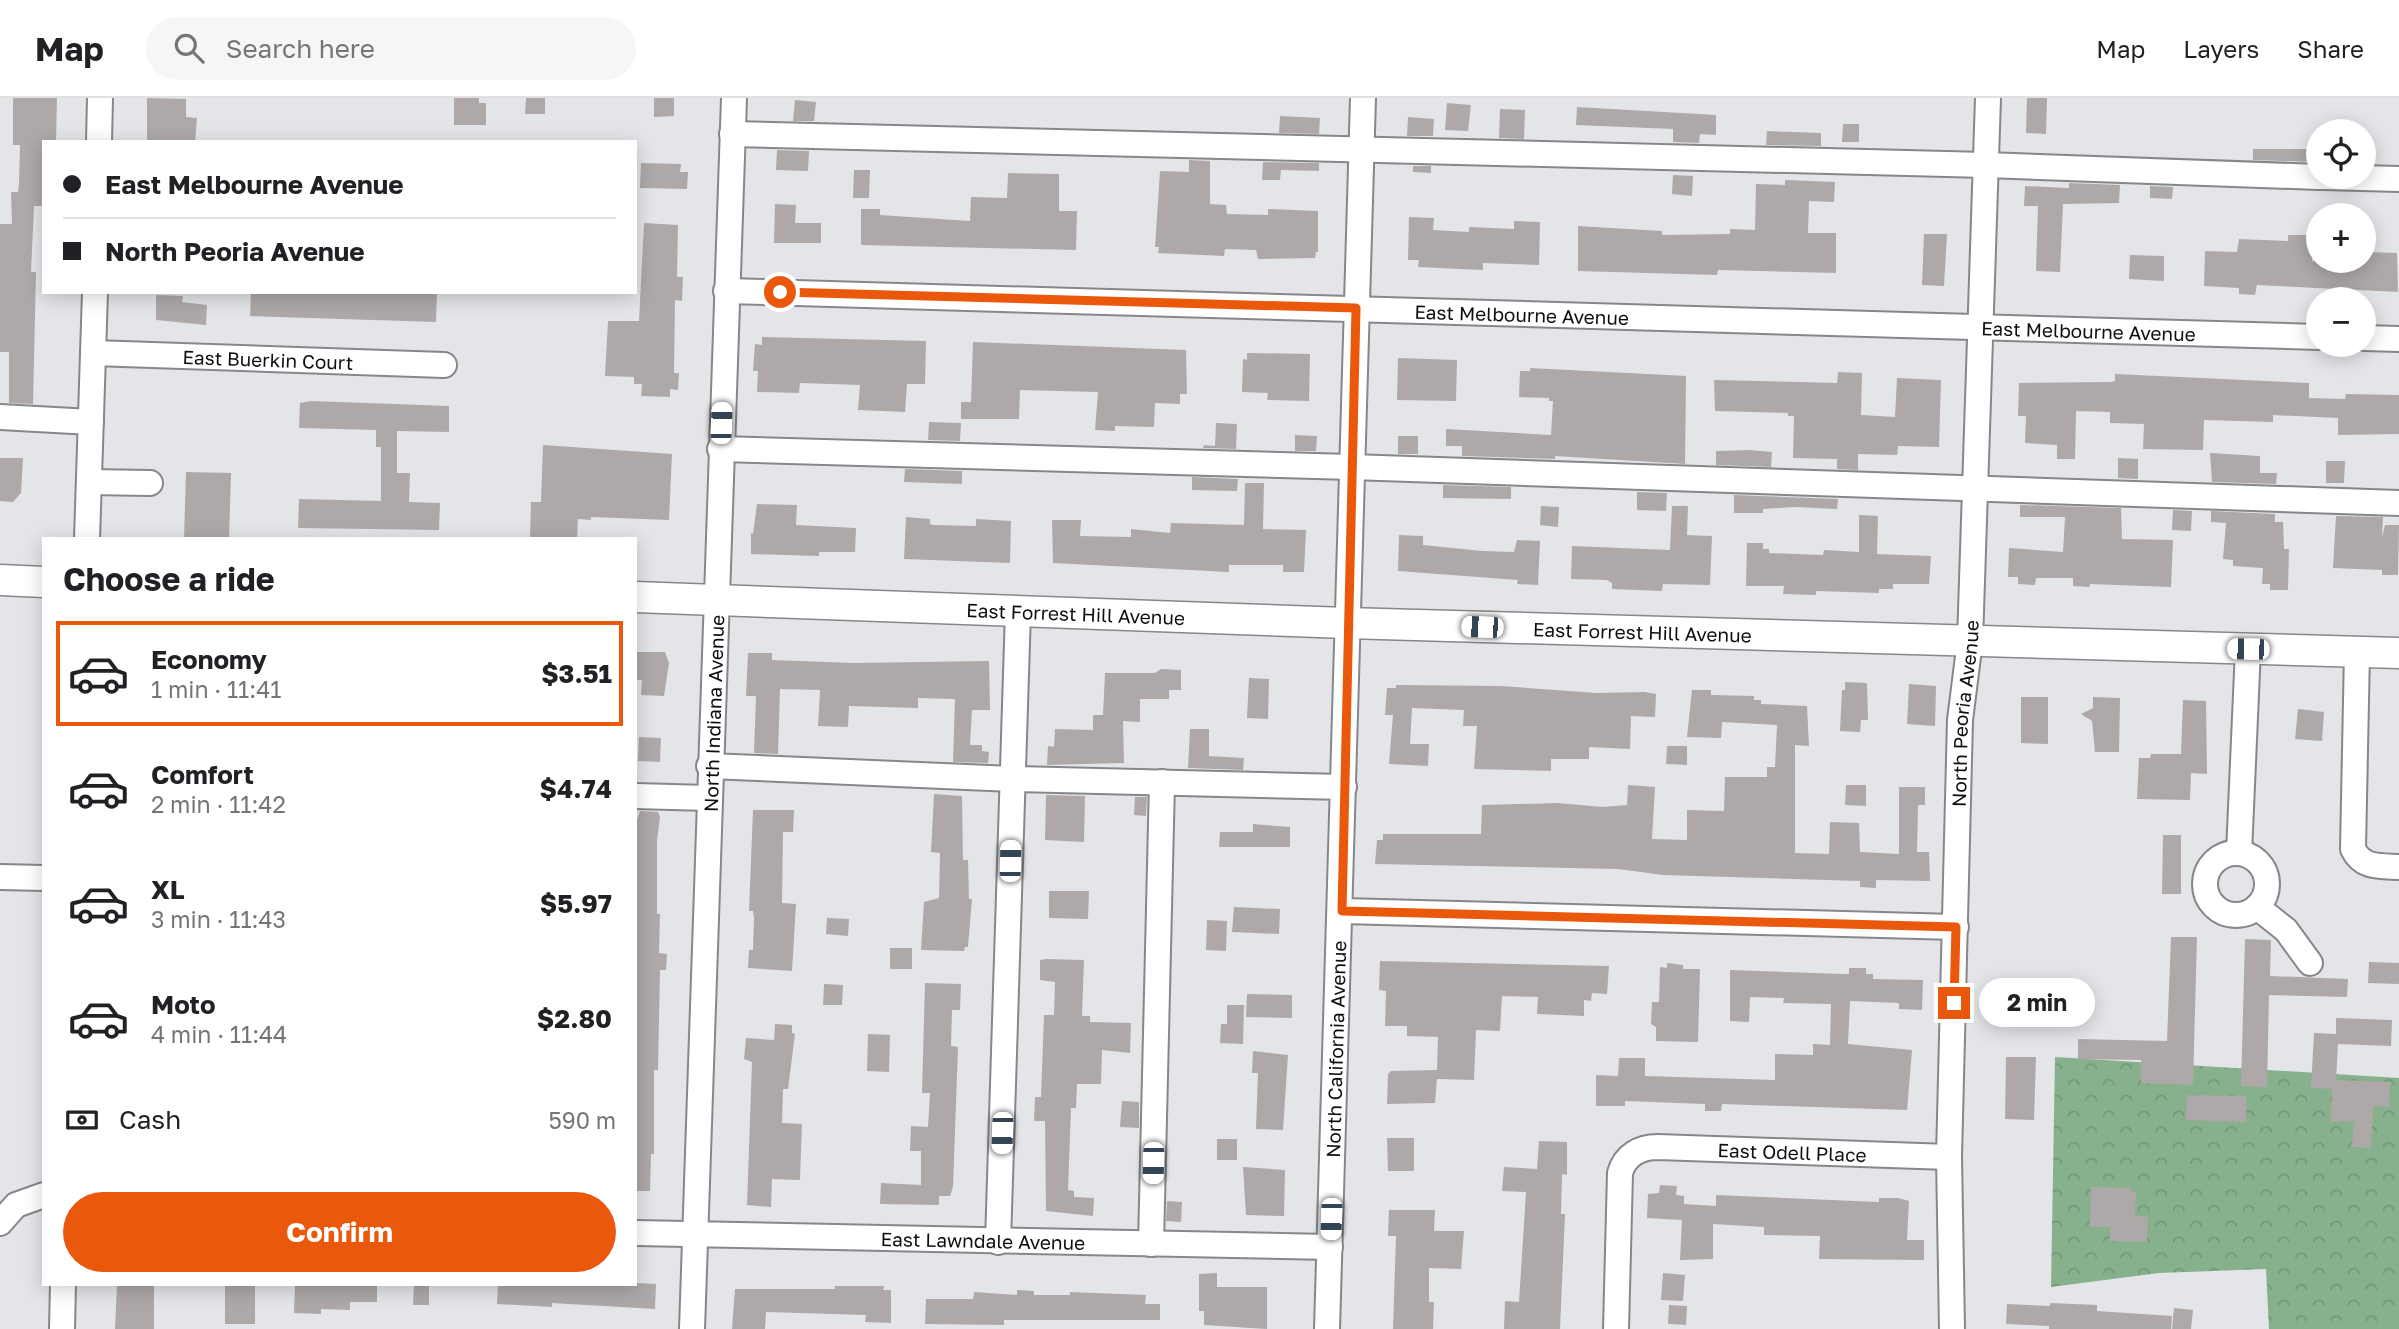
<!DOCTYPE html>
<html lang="en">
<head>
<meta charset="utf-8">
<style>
  :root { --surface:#fff; --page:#f6f6f6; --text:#202124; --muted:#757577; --line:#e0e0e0; --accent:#ea580c }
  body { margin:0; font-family:"Golos Text",sans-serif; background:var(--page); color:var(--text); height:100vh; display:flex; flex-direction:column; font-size:26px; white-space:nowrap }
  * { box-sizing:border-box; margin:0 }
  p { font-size:23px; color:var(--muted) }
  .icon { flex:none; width:38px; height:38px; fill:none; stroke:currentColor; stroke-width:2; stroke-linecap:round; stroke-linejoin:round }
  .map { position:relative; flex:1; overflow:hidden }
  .details { position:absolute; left:42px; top:439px; width:595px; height:749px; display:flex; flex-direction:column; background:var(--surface); border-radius:0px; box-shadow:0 4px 18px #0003 }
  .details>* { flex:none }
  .guide { position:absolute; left:42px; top:42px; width:595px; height:154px; border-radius:0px; box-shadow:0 4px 18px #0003; display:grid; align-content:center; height:154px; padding:0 21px; background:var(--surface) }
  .controls { position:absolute; left:2306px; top:21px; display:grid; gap:14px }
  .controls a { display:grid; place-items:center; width:70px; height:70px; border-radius:50%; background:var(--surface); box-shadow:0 4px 18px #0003; font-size:35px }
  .end { position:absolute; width:32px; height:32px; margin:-16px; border:9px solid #ea580c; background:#fff; box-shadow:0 0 0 4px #fff }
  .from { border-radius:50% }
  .bubble { position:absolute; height:49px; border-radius:24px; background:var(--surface); box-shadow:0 4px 18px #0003; font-size:23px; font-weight:700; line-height:49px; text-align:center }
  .car { position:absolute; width:21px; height:42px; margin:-21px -10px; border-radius:9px; box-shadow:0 0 5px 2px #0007; background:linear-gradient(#fff 24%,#345 0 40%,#fff 0 76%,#345 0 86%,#fff 0) }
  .guide b { display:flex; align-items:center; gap:24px; height:66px; font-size:26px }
  .guide b+b { border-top:2px solid var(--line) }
  .guide i { width:18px; height:18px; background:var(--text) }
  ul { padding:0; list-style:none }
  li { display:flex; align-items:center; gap:21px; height:105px; margin:0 14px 10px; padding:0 7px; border:4px solid transparent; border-radius:0px }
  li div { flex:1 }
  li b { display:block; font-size:26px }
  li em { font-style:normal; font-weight:700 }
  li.on { border-color:var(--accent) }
  li>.icon { width:63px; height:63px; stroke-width:1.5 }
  h2 { padding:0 21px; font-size:32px; line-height:84px }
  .pay { display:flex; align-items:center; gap:18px; height:77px; padding:0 21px; font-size:26px }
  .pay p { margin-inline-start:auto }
  .action { display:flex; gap:14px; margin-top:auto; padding:14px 21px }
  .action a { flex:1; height:80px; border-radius:42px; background:var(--accent); color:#fff; font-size:28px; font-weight:700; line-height:80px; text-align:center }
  header { display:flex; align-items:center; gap:42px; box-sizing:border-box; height:98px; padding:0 35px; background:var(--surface); border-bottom:2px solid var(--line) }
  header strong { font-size:33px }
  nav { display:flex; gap:38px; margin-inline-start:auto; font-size:24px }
  .search { width:490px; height:63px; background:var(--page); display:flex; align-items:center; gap:18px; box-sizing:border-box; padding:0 24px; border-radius:38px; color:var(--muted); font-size:26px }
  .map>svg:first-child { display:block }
</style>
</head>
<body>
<header>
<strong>Map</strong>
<div class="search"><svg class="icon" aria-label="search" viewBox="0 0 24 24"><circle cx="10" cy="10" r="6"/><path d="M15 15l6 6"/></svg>Search here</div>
<nav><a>Map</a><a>Layers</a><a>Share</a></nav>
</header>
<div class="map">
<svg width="2399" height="1231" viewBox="0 0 2399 1231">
  <defs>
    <pattern id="forest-crowns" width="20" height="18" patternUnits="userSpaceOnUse" patternTransform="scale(1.75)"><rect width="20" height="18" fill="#87b18c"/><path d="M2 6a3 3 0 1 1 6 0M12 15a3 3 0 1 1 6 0" fill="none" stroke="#739778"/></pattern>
  </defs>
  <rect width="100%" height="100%" fill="#e4e5e9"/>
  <path fill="url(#forest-crowns)" d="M2055,959l344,21v251h-130l-3,-60 -107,4 -108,14z"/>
  <path fill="#aea9a8" d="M13,0h44l-1,44h-12v64h-10l-3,66h5l-3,132 -24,-1v-51h-9v-128h12l-1,-32h7l1,-9 1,-38h-7z
    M147,0l39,1v18l11,1 -2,24h-48z
    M454,0h25v5h7v22h-32z
    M526,0h19v16h-20z
    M654,0h20v18l-20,1z
    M2027,0h20l-1,36 -20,-1z
    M795,2l21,2 -2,19h-21z
    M1447,5l24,2 -3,26 -23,-1z
    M1577,9l139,8v20l-16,-1 -1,9 -26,-1v-13l-97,-4z
    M1500,11l25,1 -1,29 -25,-1z
    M1280,18l40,2 -1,16 -40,-1z
    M1408,19l26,2 -1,17h-26z
    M1843,26h16v18h-17z
    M1767,33l54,2v13l-55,-1z
    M2253,51h60l-1,13 -59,-2z
    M777,52l32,1 -1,20 -32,-1z
    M1189,62l21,1v43l16,1 1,9 41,1v-6l50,2v41h-2l-1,6 -57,1 -2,-9 -31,-1 -1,7 -66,-3 1,-6h-4l5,-76 29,1z
    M1263,64l56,1v8l-38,-1 -1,10h-18z
    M641,65l40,1 -1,8h8l-1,17 -47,-1z
    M1413,68h18v7l-18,-1z
    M854,72h16l-1,28h-16z
    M1008,75l51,1v37h18l-1,39 -215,-5v-36h19v6l90,6 1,-24 36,1z
    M1673,77l20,1 -1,20 -20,-2z
    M1785,82l50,2 -1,20 -25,-1 -1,32h28v40l-118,-3 -1,5 -139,-4v-45l84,5v4l68,-1v-5l25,1 1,-46 29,1z
    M2069,85l51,2 -1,18 -56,1 -3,68 -24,-1 2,-65h-14l1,-20 44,2z
    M2150,88l23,1 -1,12 -22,-1z
    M775,106l21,1 -1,18h26v20h-47z
    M1409,119l25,1 -1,12 36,2v-5l45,2v-8l26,1 -1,43 -56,-2v7l-65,-3 1,-7h-11z
    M644,125l34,2 -1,52h6l-1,24 -7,-1 -1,73h5l-1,17 -8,-1v8l-29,-1 1,-12h-8v-7l-29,-1 3,-55h31z
    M1924,136h23l-3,52 -22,-1z
    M2288,137h24v26h52v-9l33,1 1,39 -141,-7 -2,10 -16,-1v-6l-35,-2 1,-35 32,1 2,-13 49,2z
    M2130,157l34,1v25l-35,-2z
    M251,194h186l-1,30 -186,-6z
    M156,197l27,1 -1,6 25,3 -1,20 -50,-5z
    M762,239l164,4 -1,43h-18l-2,28 -47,-2 2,-25 -60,-2 -1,10 -42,-1 1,-21h-5l2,-27 7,1z
    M973,244l213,8 1,44h-7v10l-25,-1 -1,24 -39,-1v5l-20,-1 3,-38 -78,-2 -1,29h-58v-17h10z
    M1247,255l63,1 -1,47 -42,-1 1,-7 -26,-1 1,-33 4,1z
    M1398,260l59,2 -1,41 -59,-1z
    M1530,270l156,8 -1,88 -130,-8v3l-93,-3v-10h-16v-17l105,6 2,-34h-4v-3l-30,-1 1,-26h10z
    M1838,274l24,1 -1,42 34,2 2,-39 44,2 -2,67 -41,-1 -1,9 -39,-1v16l-21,-1v-10l-44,-1 1,-42h-6v-3l-73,-2 -1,-31 123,3z
    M2115,276l194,9v15l36,1 1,-5 53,1v39l-61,1v-17l-65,-3v7l-69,-2 -1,30 -60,-1 1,-25 -34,-1v-11l-34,-1 -1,48h-18v-14l-32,-2 1,-27h-8l1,-33 92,-1 4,-1z
    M311,303l138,5v26l-52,-1v42h13l-1,29 31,1 -1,27 -141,-2 1,-29 82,2v-54h-5v-17l-77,-2 1,-25z
    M929,324l32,1 -1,18 -32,-1z
    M1216,325l21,1 -1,25 -33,-1 1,-3 11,1z
    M1295,337l22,1 -1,15h-21z
    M1398,338h20v18h-20z
    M543,347l129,9 -3,66 -78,-3v3l-13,-1 -1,20 -47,-2 1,-35h10z
    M1749,352l23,2 -1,15 -55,-2v-14z
    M2210,355l50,3v17h17l-1,11 -64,-2z
    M0,360h23l-2,35 -8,9 -13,-1z
    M2118,360l20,1v20l-20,-1z
    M2326,363h19l-1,22h-18z
    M905,371l57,2v13l-58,-2z
    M186,374l45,1 -2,66h-45z
    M1192,379l46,2 -1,12 -45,-1z
    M1245,385h19l-1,46 43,1 -2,42h-21v-7h-54v7l-176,-9 -1,-43h29l-1,16 51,1v-8l39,4 1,-10 73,2z
    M1443,387l68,2v12l-68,-1z
    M1637,394l30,1 -1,18 -29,-1z
    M1734,397l104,4 -1,10 -42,-2 -32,2v4h-29z
    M757,406l40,1 -1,20 60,3 -1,24h-36v4l-68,-2v-21l2,1z
    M2020,407l101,3 1,31 51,1 -2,47 -81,-3 -1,3 -16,-1v-8h-37l-1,7 -17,-1v-7h-10l1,-29 54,4 2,-35h-45z
    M1541,408l18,1 -1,20 -18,-2z
    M1672,408h16l-1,29 25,1 -2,49 -47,-1 -1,7 -50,-2v-6l-5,-3 -36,-1 1,-33 98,4z
    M2173,412l19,1 -1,20 -19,-1z
    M2211,413l64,3v8h8l1,27h5l-1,41h-18v-6h-8l1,-16 -30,-2v-6l-10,-1 3,-36 -15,-1z
    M1859,417l19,1 -1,38 54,2 -2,28h-36v5h-14v4l-63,-2v4l-33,-1 1,-8h-38l1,-43h16v6h6v4l54,2 1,-5 35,2z
    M2336,418l47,1 -1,21 3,-13h14l-1,50h-16v-5l-49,-2z
    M906,419l24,2v5l4,1 42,1v-7l35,2 -1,42 -106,-4z
    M1399,437l24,1v9l59,6 32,1 3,-12 23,1 -2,44 -21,-1 1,-4 -120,-9z
    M635,554h30l4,11 -5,33 -23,-1 1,-15h-7z
    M748,555h24v7l82,3 135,-2 1,49h-18l-2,35h12v6l7,1 -1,11 -35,-1 2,-63 -37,-1v10l-69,-2 -1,21 -30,-1 2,-36 -40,-1 -2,65 -24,-1 2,-57h-10z
    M1161,571l20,1v20h-12v9h-29v23l-17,-1 1,42 -77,2 1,-19 6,1 1,-18 38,1v-15h10l2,-42h50z
    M1249,580l20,1 -1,40 -21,-1z
    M1845,584l22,1 1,37h-7l-1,12 -20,-1 2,-41h3z
    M1909,586l27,2 -1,40 -28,-2z
    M1396,587l105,1 95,7 49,-1 11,2 -1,23 -24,-1 -1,33 -41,-2v12h-38v12l-77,-2 3,-43h-14l1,-16 -52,-2 -2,36h19l-1,22 -39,-2 4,-49h-8l2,-27h9z
    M1692,592h19v5l43,1v4h7v4l46,2 2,40 -14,-1v108l34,1 1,-32 29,1 1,29 39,2v-67h26v18h-7l-1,47h12l1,29 -54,-1v8l-16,-1v-6l-197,-6 -45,-6 -243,-5 2,-24h6v-6h98l1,-29 76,-2 45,4 24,-2 1,-20 27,2 -3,52 35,1v-30l37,1 1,-34h42v-10h8l2,-42 -55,-3 -1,16 -34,-1z
    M2021,599h27v47l-27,-1z
    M2093,599l27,1 -1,54h-24l-3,-31 -11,-7 12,-6z
    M2183,602l23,1 1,73 -16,-1 -1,27 -53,-1 2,-41h11l1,-4h30z
    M2298,611l26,3 -2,29 -27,-2z
    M1190,631h19v27l35,2 -1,12 -55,-2z
    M639,639l22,1 -1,24 -22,-1z
    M1667,648h20v19l-21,-1z
    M1846,687h20v21l-21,-1z
    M934,696l28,2 1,64h5l1,39h3l-4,48h-3l-1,4 -43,-1 3,-48 15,-4 1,-45 -9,-1z
    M1046,697l39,1 -1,46 -39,-2z
    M1135,699h12l-1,19 -12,-1z
    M753,712h41l-1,22h-10l-1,71 14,1 -4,67 -44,-3 1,-18h4l1,-32 -1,-7h-4z
    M640,713l18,1 2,5 -3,24v73h3l-1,39 8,1 -1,16h-6l-2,100h-4v84h-3l-1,37h-15v-365z
    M1253,726l37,3v20h-71l1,-15h33z
    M2163,737h18v59h-19z
    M1049,793h40l-1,28 -39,-1z
    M1234,809l46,2 -1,25 -47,-2z
    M827,820l22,1 -1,17 -22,-2z
    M1207,822l20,1 -1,30 -20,-1z
    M2171,839h26l-4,148 -52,-2v-23l-63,-1v-20l89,2z
    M2245,841l26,1 -1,36 78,3 -1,18 -78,-2 -2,92 -26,-1z
    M890,850h22v21h-22z
    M1047,861l37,1 -2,56h8v6l41,1 -1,30 -28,-3 -1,34h-24l-1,24h-5l-3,82 6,1v6l20,1 -1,18 -47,-5 -1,-90h-11l1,-24h6l3,-82h10l1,-33 -15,-2v-20z
    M1380,863l229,5 -2,28 -15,-1 -1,8 -7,-1v16l-47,-2 1,-17 -36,-1 -2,35 -24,-1 -2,50 -37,-1 -2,24 -48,1 1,-30 3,-3 46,-1 1,-33 -31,-1v-10h-22l1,-35 -7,-1z
    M2369,864l30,1v21l-31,-1z
    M1667,865l16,2v4h17l-2,73 -42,-1v-14l-5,-3 1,-22h7l1,-35 7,1z
    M1849,870h17v6h7v5l50,1 -1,30 -23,-1v-6l-49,-2 -2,43 64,6 -5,60 -185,-6 -1,7h-16v-7l-80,-3v5h-29v-31l22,1 1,-18h26v18l130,4v-26l38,1v-11l17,1 1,-41 -48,-1 1,-5 -34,-1 -1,25 -19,-1v-51l112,4h7z
    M925,885l36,1 -1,26h-8l-1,36 7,1 -5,140 -3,9h-11v9l-59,-1 1,-21 40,2v-34h-11l1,-25 17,1 2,-34h-8z
    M824,886l19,1 -1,20h-19z
    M1247,896l45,1v23l-46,-1z
    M1227,907h17l-1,39 -23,-1 1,-19h6z
    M2336,920l56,2 -1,26 -53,-2 -2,36 54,2 -1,25 -16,-1 -2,42 -19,-1 2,-26 -23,1 1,-33 -21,-1 3,-55 22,1z
    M775,926l17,1v8l3,1 -7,55h-5l-1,34 20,1 -2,56 -28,-1 -1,28 -24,-2 5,-143 -8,-3 2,-21 28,2z
    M868,936l22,1 -1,37 -22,-1z
    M1253,953l35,4 -5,75 -27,-1 2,-56h-6z
    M2006,959h30l-2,63 -29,-1z
    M2187,997l59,1v26l-60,-2z
    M1122,1003l17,1v26l-19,-1z
    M1387,1040h27v33h-26z
    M1217,1041h20v21h-20z
    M1539,1043l28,1v33l-5,-1 -1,40h4l-5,115h-56l1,-28 14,1 7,-110 -24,-1 2,-24 33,2z
    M1243,1069l42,3 -1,46 -38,-1z
    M1660,1087l17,1 -1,9 8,1v8l32,2v-11l163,7v-4h19l11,3 -2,39h17v20l-105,-1 1,-23 -56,-1v-8l-51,-3v35l-33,1 2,-40 -35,-2 1,-24 11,-1z
    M2091,1089l40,1v4h5l-1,24 13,1 -1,25 -37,-1v-14h-20z
    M1167,1103l15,1 -1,20 -15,-1z
    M1389,1112h46l-1,21h30l-3,38 -32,-1v34h5l-1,27h-40l3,-93h-8z
    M1217,1175v14h50v42l-63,-4v-14h-5v-37z
    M1663,1175l22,2 -2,26 -22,-1z
    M635,1185l21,1 -1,25 -103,-6v4l-55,-3 1,-20z
    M117,1186h37v45h-39z
    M225,1186h30v40h-30z
    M295,1186h82v18h-27v8l-29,-1v5l-27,-1z
    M414,1186h15v21h-16z
    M835,1188h49l-1,4h8v33l-26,-1 1,-7 -100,-3 -1,17h-33l3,-40h100z
    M1017,1192l17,1v4h36v-3l76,3 -1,9h15v16h-156v5l-79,-1 1,-25h47l1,-7 43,3z
    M2050,1205l47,2v6l75,5 -1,13h-122v-3l-43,-2 1,-20 43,2z
    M1669,1207l18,1 -1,19 -18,-1z
    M2174,1210l19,2 -2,19h-19z"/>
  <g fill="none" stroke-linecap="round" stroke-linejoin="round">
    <g stroke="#86878b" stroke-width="28">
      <g id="minor">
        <path d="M732,36l1254,31 333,12"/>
        <path d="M99,44l1,-44"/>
        <path d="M2324,79l75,2"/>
        <path id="s1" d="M726,193l1593,46"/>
        <path d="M2364,240l35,1"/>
        <path id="s2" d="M93,255l351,12"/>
        <path d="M0,319l91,5"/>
        <path d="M720,351l631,18 1048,36"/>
        <path d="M89,384l61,1"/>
        <path d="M87,441l8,-247"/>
        <path d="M2357,554l-4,197c9,19 26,17 46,18"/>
        <path d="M709,668l304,13 331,8"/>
        <path d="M635,698l73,2"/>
        <path d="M2239,755l9,-204"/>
        <circle cx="2236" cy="786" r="31"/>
        <path d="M0,779l44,1"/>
        <path d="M2257,809l29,23 24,33"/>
        <path d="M1342,813l614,16"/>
        <path d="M0,1125l16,-18 28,-10"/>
        <path id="s3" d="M635,1135l695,14"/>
        <path d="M998,1144l20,-631"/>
        <path d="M1151,1146l11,-462"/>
        <path d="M62,1231l1,-45"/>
        <path id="s4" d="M692,1231l42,-1231"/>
        <path id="s5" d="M1327,1231l36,-1231"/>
        <path id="s6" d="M1616,1231l4,-156c5,-18 20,-26 38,-26l291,10"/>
        <path id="s7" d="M1952,1231l-3,-172 11,-437 10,-79 18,-543"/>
      </g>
    </g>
    <g stroke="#86878b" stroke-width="33">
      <g id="major">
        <path d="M0,482l44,2"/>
        <path id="s8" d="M635,499l711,26 1053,30"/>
      </g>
    </g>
    <use href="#minor" stroke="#fff" stroke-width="24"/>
    <use href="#major" stroke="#fff" stroke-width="30"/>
  </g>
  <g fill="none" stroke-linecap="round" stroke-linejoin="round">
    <path stroke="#ea580c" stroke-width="9" d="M780,194l576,16 -14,603 614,16 -2,76"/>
  </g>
  <g text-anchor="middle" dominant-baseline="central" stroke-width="7" stroke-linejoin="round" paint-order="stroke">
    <g font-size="19" fill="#0e0e0f" stroke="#e4e5e9">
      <text stroke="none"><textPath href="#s1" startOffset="796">East Melbourne Avenue</textPath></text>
      <text stroke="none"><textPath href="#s1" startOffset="1363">East Melbourne Avenue</textPath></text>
      <text stroke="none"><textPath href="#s2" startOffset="175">East Buerkin Court</textPath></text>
      <text stroke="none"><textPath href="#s8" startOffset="441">East Forrest Hill Avenue</textPath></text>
      <text stroke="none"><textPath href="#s8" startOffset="1008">East Forrest Hill Avenue</textPath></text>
      <text stroke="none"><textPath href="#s4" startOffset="616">North Indiana Avenue</textPath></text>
      <text stroke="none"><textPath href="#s7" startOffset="616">North Peoria Avenue</textPath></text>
      <text stroke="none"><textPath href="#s5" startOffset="280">North California Avenue</textPath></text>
      <text stroke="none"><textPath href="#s6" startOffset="340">East Odell Place</textPath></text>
      <text stroke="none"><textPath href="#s3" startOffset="348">East Lawndale Avenue</textPath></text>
    </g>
  </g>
</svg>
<div class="controls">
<a><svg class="icon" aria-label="locate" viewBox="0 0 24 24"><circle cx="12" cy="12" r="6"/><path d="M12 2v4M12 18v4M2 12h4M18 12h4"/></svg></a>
<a>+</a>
<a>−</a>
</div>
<i class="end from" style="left:780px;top:194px"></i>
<i class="end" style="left:1954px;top:905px"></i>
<div class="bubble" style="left:1979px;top:880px;width:116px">2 min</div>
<i class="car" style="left:721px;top:325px;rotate:2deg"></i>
<i class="car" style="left:1482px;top:529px;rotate:272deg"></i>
<i class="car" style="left:2248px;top:551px;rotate:271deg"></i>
<i class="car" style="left:1010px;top:763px;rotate:1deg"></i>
<i class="car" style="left:1002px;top:1035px;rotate:182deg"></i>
<i class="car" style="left:1153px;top:1065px;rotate:181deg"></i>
<i class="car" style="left:1331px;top:1121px;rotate:182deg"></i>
<div class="guide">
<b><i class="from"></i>East Melbourne Avenue</b>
<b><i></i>North Peoria Avenue</b>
</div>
<section class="details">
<h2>Choose a ride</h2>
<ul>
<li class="on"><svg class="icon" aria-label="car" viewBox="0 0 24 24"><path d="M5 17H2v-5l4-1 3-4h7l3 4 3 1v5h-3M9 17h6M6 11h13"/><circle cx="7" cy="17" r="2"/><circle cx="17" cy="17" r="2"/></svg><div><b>Economy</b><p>1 min · 11:41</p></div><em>$3.51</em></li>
<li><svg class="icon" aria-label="car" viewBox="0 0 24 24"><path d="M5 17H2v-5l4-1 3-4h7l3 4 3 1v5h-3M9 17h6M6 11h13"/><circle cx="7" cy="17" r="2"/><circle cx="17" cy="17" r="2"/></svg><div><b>Comfort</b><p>2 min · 11:42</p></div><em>$4.74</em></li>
<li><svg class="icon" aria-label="car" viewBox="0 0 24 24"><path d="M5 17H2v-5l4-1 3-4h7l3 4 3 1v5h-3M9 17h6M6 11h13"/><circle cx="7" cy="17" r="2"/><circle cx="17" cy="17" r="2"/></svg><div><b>XL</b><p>3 min · 11:43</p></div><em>$5.97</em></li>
<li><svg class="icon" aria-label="car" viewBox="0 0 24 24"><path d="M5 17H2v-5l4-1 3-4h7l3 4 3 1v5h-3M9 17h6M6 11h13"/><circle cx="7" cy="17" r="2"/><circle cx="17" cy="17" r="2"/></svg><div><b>Moto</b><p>4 min · 11:44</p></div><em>$2.80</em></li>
</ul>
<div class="pay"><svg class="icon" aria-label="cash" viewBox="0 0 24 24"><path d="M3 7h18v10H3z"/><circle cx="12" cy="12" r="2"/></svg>Cash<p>590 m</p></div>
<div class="action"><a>Confirm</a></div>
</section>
</div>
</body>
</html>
